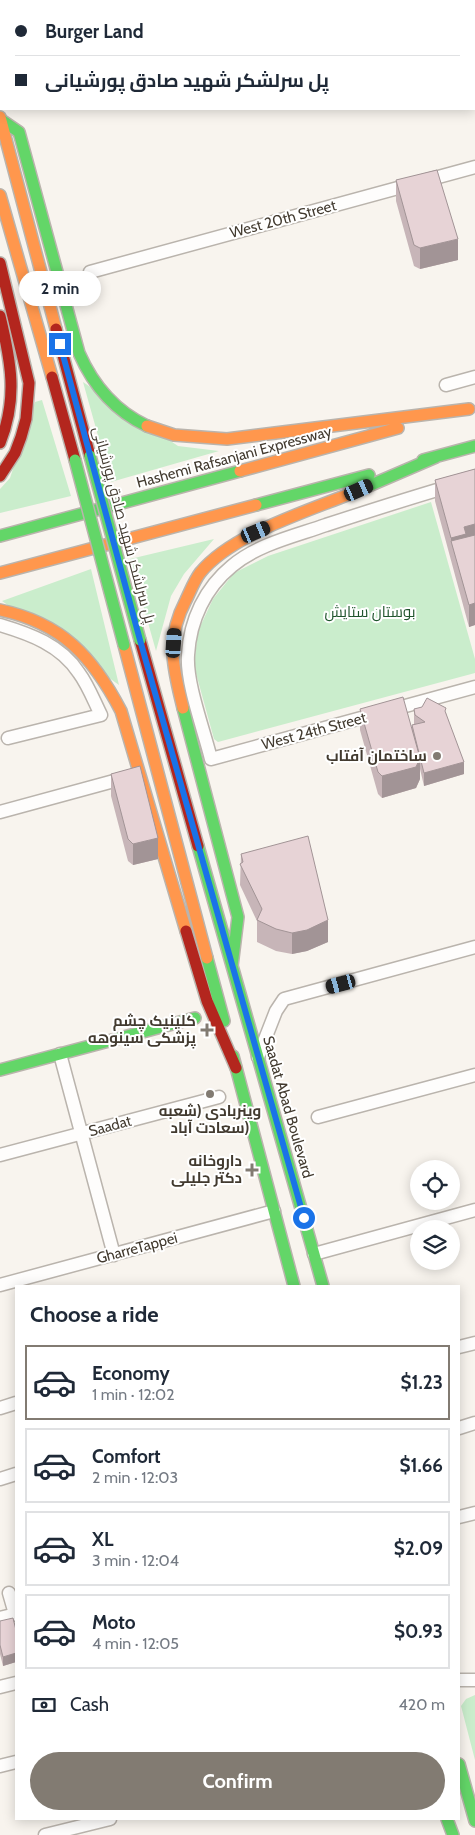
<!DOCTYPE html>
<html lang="en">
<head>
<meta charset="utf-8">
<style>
  :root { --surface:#fff; --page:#f6f6f7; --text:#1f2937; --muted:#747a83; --line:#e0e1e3; --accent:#827b72 }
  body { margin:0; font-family:Cabin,Cairo,sans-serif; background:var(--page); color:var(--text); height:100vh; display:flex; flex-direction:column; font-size:19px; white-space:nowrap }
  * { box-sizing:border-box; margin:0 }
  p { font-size:16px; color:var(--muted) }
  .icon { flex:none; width:28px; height:28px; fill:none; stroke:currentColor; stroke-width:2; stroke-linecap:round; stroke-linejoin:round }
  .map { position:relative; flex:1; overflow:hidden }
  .sheet { position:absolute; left:15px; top:1285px; width:445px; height:535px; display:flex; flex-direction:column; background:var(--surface); border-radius:0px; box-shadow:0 2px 12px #0003 }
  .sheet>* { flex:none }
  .banner { position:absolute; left:0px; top:0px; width:475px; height:110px; box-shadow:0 2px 12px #0003; display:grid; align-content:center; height:110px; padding:0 15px; background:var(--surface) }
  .fabs { position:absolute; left:410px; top:1160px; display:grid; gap:10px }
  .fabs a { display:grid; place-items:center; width:50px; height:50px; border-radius:50%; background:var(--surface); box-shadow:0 2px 12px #0003; font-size:25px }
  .end { position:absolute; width:22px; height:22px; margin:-11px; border:6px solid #1a73e8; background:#fff; box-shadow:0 0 0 2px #fff }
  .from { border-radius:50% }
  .bubble { position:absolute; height:35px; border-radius:18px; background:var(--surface); box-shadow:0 2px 12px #0003; font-size:16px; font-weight:800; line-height:35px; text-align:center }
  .car { position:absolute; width:15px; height:30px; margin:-15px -8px; border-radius:6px; box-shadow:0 0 4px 1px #0007; background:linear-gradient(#222 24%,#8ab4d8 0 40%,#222 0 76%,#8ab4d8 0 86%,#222 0) }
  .banner b { display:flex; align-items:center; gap:18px; height:48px; font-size:19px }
  .banner b+b { border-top:1px solid var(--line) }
  .banner i { width:12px; height:12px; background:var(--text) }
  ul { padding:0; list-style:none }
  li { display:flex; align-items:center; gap:15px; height:75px; margin:0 10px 8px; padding:0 5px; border:2px solid var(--line); border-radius:0px }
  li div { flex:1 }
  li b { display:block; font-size:19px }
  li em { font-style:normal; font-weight:800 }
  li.on { border-color:var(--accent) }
  li>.icon { width:45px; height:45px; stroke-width:1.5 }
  h2 { padding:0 15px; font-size:22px; line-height:60px }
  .pay { display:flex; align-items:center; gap:12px; height:55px; padding:0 15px; font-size:19px }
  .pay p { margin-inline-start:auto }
  .button { display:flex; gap:10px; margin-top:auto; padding:10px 15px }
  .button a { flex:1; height:58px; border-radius:30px; background:var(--accent); color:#fff; font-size:20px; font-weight:800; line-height:58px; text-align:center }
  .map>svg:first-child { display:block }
</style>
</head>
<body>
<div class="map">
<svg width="475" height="1835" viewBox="0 0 475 1835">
  <rect width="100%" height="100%" fill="#f8f4ee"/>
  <path fill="#caedcc" d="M83,382l95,64 41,5 -108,31z
    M42,400l29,96 -71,17v-24l10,-11 25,-76z
    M431,502l44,157v14l-257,69 -4,-3 -20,-73 4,-35 15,-32 21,-26 34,-17z
    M214,539l-30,35 -13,22 -15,55 -26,-92z
    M91,569l28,116 -117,-84z
    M475,1695v65l-14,-54 5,-7z"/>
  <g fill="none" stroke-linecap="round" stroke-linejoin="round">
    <g stroke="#bab4ad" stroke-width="15">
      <path id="street" d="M150,1l5,-1
        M0,42h1
        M90,272l385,-105
        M446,385l29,-8
        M475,479c-50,14 -100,30 -149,46 -31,11 -68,19 -94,41 -27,22 -42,54 -44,89 -2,28 16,75 23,104l264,-72
        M0,625c30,9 61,20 79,48 9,12 15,28 22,42l-93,23
        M0,812l125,-34
        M60,1054l54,201
        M258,1057l18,-46 8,-12 191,-52
        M318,1117l157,-42
        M0,1155l219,-58
        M314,1254l161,-44
        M0,1285l274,-74
        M459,1347l16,-4
        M0,1408l16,-5
        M459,1428l16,-5
        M0,1479l16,-5
        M459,1517l16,-4
        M9,1593l6,21
        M0,1618l16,-4
        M459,1680h16
        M0,1687l16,-4
        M0,1766l16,-4
        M45,1835l65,-16"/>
    </g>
    <g stroke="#bab4ad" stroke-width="14">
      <path id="fast" d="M0,119l19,13 60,221c14,32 36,58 68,73
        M423,460l52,-14
        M364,488l72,-31
        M256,505l113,-30
        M0,536l240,-65
        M183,708l55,209 -6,49
        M198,846l125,440
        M207,958l17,63
        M233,1056l61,230
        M0,1070l195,-52
        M459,1764l16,57
        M447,1819l6,16"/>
    </g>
    <g stroke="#bab4ad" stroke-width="14">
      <path id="slow" d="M0,117l56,212
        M0,195l52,182
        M147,426l27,9 53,4 242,-30
        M240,471l158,-43
        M0,573l256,-68
        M0,610c62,13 93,47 121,101l65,220
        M124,645l83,313
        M183,708c-4,-17 -9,-35 -10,-53 -1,-19 4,-38 13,-55 4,-8 8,-19 14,-27 33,-41 116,-64 164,-85"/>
    </g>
    <g stroke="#bab4ad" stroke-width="14">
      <path id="jam" d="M0,263l29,120 -3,36 -5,18 -6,16 -15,23
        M0,316c11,46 18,82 0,127
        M56,329l34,127
        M52,377l23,83
        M140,640l58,206
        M186,931l21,70 29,67"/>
    </g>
    <use href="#street" stroke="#fefdfc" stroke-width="12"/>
    <use href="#fast" stroke="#63d668" stroke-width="11"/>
    <use href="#slow" stroke="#ff974d" stroke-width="11"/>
    <use href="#jam" stroke="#b3261e" stroke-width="11"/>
    <g stroke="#bab4ad" stroke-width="14" stroke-linecap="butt">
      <path id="fast-bridge" d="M90,456l50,184
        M75,460l49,185"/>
    </g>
    <use href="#fast-bridge" stroke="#63d668" stroke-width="11"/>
  </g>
  <path fill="#c7b5b8" d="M396,180l62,80 -38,9 -6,-3 -18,-65z
    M475,469v156l-6,2 -34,-126v-21z
    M360,709l52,21v-5l2,-1v-15l32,4 18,61 -40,12 -4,-17v10l-4,9 -34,10 -4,-4 -18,-64z
    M111,774l47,85 -25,6 -5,-4 -17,-65z
    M241,854l87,88 -21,9 -15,3 -16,-3 -19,-9v-21l-17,-36z
    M0,1621l16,9v32l-13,4 -3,-12z"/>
  <path fill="#a29496" d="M458,239v21l-38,9v-21z
    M475,524v21l-24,-4v19v-22l13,-11z
    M475,603v22l-6,2v-22z
    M420,758v21l-4,9 -34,10v-22z
    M464,762v12l-40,12v-13z
    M158,838v21l-25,6v-21z
    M328,920v22l-21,9 -15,3v-21z
    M16,1653v9l-13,4v-9z"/>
  <path fill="#e7d3d6" stroke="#a29496" d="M437,170l21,69 -38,9 -6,-3 -18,-65z
    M475,469v55l-11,3 2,7 -15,4 -16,-58z
    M475,535v68l-6,2 -18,-64z
    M403,697l17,61 -4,9 -34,9 -4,-4 -18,-63z
    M427,698l19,10 -1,3 19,51 -40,11 -12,-48 13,-3 -10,-7 -1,-6 8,-2z
    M140,766l18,72 -25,6 -5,-5 -17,-65z
    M308,836l20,84 -21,10 -15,3 -16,-4 -19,-9 5,-11 -22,-45 3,-2 -2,-8z
    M13,1618l3,12v23l-13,4 -3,-12v-24z"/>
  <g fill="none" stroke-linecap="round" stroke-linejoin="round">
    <path stroke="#1a73e8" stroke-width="6" d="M60,344l80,296 164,578"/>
  </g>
  <g fill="#827b72" stroke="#fff" stroke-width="2">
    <circle cx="437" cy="756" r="5"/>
    <path d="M204.5 1022.5h5v5h5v5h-5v5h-5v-5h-5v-5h5z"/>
    <circle cx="210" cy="1094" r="5"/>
    <path d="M249.5 1162.5h5v5h5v5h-5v5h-5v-5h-5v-5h5z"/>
  </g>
  <g text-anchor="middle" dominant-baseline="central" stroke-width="4" stroke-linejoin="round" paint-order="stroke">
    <g font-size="15" fill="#423a2f" stroke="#fff">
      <text transform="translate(283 219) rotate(-15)">West 20th Street</text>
      <text transform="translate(234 457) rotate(-15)">Hashemi Rafsanjani Expressway</text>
      <text transform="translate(124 525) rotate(75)">پل سرلشکر شهید صادق پورشیانی</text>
      <text transform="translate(314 731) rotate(-15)">West 24th Street</text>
      <text transform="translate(288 1107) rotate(74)">Saadat Abad Boulevard</text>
      <text transform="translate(110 1126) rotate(-15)">Saadat</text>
      <text transform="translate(137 1248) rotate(-15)">GharreTappei</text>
    </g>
    <g font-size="15" fill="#1f542c" stroke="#fff">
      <text x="370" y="612">بوستان ستایش</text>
    </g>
    <g font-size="15" font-weight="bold" fill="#423a2f" stroke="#fff" text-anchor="end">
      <text x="427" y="756">ساختمان آفتاب</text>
      <text x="196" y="1021">کلینیک چشم<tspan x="196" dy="17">پزشکی سینوهه</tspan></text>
      <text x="210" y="1111" text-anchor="middle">وینربادی (شعبه<tspan x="210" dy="17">سعادت آباد)</tspan></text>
      <text x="242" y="1161">داروخانه<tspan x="242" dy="17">دکتر جلیلی</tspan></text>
    </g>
  </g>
</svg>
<div class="fabs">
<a><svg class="icon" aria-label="locate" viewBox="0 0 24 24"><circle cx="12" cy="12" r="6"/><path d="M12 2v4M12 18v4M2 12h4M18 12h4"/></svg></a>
<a><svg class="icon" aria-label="layers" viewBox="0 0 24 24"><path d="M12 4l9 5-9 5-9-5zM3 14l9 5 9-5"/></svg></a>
</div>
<i class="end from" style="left:304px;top:1218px"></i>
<i class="end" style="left:60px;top:344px"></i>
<div class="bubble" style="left:19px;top:271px;width:82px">2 min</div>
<i class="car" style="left:359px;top:490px;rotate:66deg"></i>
<i class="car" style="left:256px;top:532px;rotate:67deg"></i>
<i class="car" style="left:174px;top:643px;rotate:4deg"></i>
<i class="car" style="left:341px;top:984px;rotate:255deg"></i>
<div class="banner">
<b><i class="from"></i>Burger Land</b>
<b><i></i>پل سرلشکر شهید صادق پورشیانی</b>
</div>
<section class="sheet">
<h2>Choose a ride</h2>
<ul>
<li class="on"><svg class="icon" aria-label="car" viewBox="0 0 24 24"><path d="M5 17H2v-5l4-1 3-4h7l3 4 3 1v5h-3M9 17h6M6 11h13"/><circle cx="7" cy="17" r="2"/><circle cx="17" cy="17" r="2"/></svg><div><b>Economy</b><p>1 min · 12:02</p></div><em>$1.23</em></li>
<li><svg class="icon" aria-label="car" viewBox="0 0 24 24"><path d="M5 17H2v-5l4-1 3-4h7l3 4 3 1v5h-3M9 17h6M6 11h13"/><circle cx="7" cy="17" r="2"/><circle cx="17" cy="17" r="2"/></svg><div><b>Comfort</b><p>2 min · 12:03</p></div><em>$1.66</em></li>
<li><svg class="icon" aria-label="car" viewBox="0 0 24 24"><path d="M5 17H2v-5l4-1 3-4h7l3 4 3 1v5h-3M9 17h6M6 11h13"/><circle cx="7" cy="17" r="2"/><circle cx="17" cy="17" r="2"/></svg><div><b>XL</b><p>3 min · 12:04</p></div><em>$2.09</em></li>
<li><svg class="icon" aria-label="car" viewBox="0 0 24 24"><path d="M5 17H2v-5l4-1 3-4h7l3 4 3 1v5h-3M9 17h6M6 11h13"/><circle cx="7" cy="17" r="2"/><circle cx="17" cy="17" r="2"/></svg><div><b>Moto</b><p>4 min · 12:05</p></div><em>$0.93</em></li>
</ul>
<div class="pay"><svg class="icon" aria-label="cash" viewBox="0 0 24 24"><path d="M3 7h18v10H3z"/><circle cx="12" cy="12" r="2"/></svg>Cash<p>420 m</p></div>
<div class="button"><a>Confirm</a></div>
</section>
</div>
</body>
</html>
